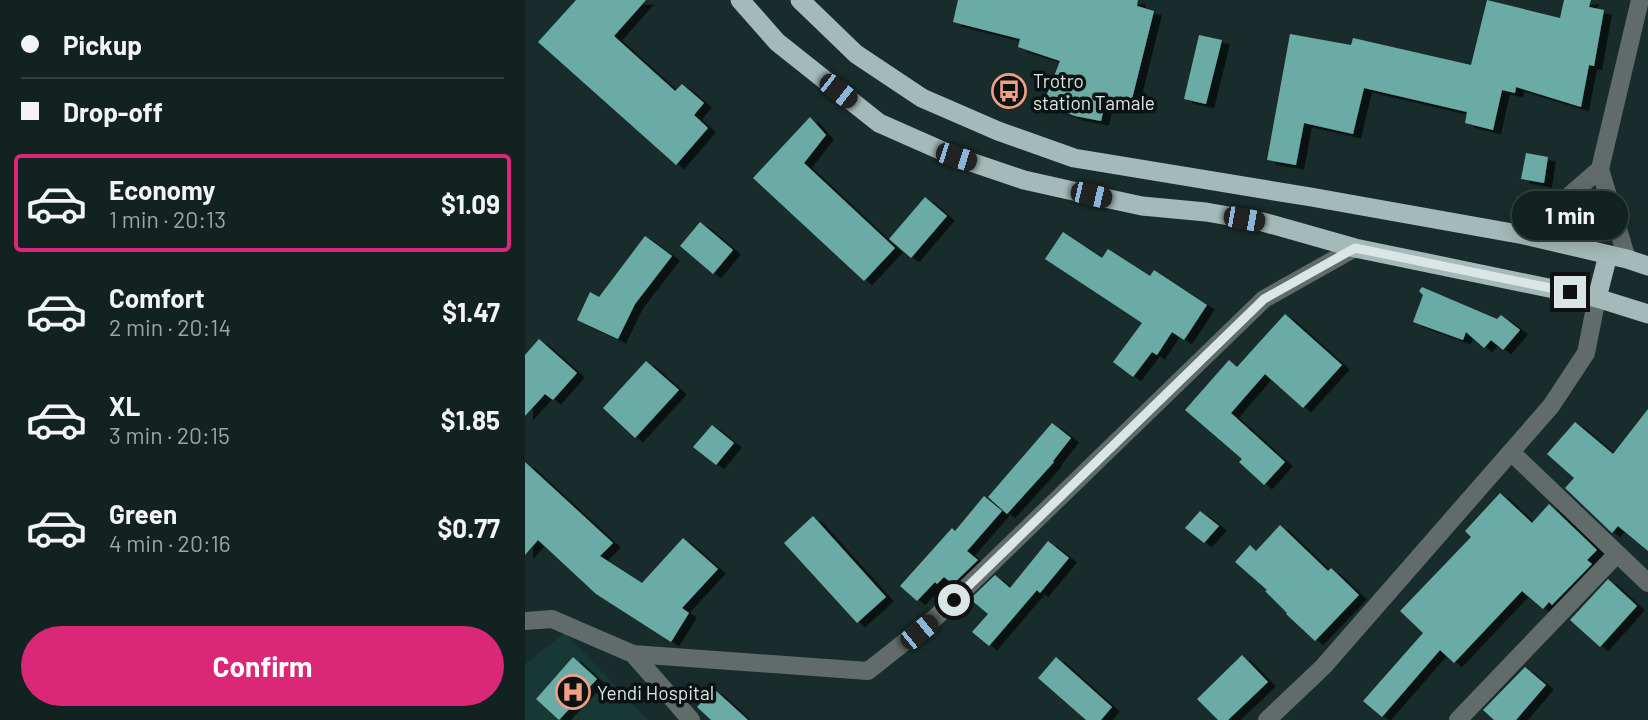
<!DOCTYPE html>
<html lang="en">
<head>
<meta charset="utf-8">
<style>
  :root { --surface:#122220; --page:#1f2f2d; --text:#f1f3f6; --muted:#9ca4a5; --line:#313f3e; --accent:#db2777 }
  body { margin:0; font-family:Barlow,sans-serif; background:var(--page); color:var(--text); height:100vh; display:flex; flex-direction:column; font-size:26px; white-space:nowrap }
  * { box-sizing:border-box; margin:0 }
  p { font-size:23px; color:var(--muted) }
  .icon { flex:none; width:38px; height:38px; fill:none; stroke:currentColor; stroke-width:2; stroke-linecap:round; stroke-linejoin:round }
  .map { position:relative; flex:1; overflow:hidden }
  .panel { display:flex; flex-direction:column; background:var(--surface); width:525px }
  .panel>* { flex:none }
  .top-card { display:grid; align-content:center; height:154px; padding:0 21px; background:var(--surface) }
  .end { position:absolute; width:32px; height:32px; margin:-16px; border:9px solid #dae6e5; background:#111; box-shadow:0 0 0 4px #111 }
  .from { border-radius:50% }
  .bubble { position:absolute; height:49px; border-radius:24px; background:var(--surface); box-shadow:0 4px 18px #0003,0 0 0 2px var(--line); font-size:23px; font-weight:700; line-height:49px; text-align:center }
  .car { position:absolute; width:21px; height:42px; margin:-21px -10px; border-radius:9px; box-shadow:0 0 5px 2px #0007; background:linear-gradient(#222 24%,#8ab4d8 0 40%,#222 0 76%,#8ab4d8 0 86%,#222 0) }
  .top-card b { display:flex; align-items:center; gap:24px; height:66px; font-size:26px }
  .top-card b+b { border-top:2px solid var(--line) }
  .top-card i { width:18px; height:18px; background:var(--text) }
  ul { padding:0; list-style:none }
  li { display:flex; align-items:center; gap:21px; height:98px; margin:0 14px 10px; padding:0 7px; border:4px solid transparent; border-radius:7px }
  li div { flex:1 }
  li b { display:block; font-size:26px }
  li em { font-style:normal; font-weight:700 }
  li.selected { border-color:var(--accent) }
  li>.icon { width:63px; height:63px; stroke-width:1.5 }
  .primary-button { display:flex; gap:14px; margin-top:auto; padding:14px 21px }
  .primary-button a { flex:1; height:80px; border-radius:42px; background:var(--accent); color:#fff; font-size:28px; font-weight:700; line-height:80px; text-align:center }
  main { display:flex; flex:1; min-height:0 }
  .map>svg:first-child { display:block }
</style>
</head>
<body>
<main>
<section class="panel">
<div class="top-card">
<b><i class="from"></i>Pickup</b>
<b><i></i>Drop-off</b>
</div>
<ul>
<li class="selected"><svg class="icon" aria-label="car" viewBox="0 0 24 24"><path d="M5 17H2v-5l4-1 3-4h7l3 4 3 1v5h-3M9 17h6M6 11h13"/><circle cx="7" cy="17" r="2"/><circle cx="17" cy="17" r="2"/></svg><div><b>Economy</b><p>1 min · 20:13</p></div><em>$1.09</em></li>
<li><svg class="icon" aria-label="car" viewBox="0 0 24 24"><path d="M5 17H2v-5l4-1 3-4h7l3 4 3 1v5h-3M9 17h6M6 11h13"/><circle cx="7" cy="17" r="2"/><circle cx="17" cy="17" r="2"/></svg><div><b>Comfort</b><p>2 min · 20:14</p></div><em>$1.47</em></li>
<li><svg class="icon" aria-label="car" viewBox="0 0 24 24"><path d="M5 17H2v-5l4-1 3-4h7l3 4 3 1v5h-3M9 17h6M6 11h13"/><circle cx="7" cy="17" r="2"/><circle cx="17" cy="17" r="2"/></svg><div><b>XL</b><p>3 min · 20:15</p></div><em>$1.85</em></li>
<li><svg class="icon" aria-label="car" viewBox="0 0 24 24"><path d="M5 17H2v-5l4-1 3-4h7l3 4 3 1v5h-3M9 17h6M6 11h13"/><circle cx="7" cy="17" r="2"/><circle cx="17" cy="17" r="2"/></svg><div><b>Green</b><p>4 min · 20:16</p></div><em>$0.77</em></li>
</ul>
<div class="primary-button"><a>Confirm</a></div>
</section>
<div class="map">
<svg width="1123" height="720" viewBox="0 0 1123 720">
  <defs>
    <filter id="shadow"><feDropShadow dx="8" dy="4.5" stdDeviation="0" flood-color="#0009"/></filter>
  </defs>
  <rect width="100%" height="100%" fill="#182d2b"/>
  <path fill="#183835" d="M40,633l83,87h-123v-56z"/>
  <path fill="#6baba5" filter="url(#shadow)" d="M51,0h70l-32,36 61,55 7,-7 22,19 -10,12 14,13 -32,37 -138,-123z
    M433,0h180l-1,6 17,5 -23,92 -25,-4 -5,22 -26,-5 -32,-12 17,-43 -42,-14 2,-8 -67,-17z
    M962,0l73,18 4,-18h27l-2,7 15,3 -10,56 -5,-1 -8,42 -65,-20 -1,6 -13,-3 -9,40 -28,-7 2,-11 -103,-24 -11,46 -49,-11 -8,42 -29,-5 23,-126 61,11 2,-7 118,27z
    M674,35l23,5 -16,64 -22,-5z
    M285,117l16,18 -22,28 91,85 -31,33 -111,-103z
    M1001,153l22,4 -4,26 -23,-4z
    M400,197l22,19 -36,42 -22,-19z
    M175,222l33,28 -20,24 -33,-28z
    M538,232l39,26 6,-9 42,27 4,-6 53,35 -23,35 -12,-8 -15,23 -5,-3 -19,25 -20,-15 29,-39 -97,-64z
    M120,236l27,20 -37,48 -17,35 -41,-19 13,-28 9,5z
    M897,287l75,32 4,-4 19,15 -17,20 -12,-10 -7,8 -18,-16 -3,8 -50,-18 10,-27 -4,-4z
    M760,314l57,51 -39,43 -38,-34 -34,39 54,49 -21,23 -25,-23 3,-3 -57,-49 44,-50 8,7z
    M14,339l38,34 -24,27 -8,-6 -20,22v-61z
    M121,361l33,29 -44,48 -32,-30z
    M1123,409v142l-30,-25 -6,7 -47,-45 9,-10 -27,-24 28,-32 38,32z
    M527,423l19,15 -18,23 1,1 -47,52 -19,-17z
    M187,425l22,18 -18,22 -23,-18z
    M0,462l88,81 -13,13 42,27 41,-45 35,31 -36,39 7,5 -18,29 -75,-48 -58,-54 -13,15z
    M975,493l32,30 17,-19 48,46 -10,10 5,4 -40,41 -3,-3 -6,7 -21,-18 -68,72 -14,-13 -58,67 -19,-16 60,-68 -23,-22 71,-74 -6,-6z
    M459,496l18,15 -35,40 11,9 -25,24 -9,-7 -7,7 -2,-2 -18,19 -17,-15 52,-58 3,3z
    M675,511l19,15 -15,17 -19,-15z
    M288,516l73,81 -29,26 -73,-80z
    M755,525l48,46 3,-3 28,27 -44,46 -29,-27 1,-1 -22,-22 2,-1 -32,-28 15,-17 6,6z
    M523,541l21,17 -29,35 -3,-3 -48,56 -17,-14 16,-18 -18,-15 25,-24 15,13z
    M1083,579l29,27 -37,41 -30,-27z
    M717,655l26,27 -40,38h-10l-21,-21z
    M48,657l24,22 -38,41 -23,-21z
    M531,657l56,50 -11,13h-15l-48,-42z
    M1000,667l21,18 -30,35h-22l-11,-10z
    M189,689l34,31h-37l-14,-13z"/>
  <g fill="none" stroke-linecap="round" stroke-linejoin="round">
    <path stroke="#616b6a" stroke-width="18" d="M986,452l137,131
      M0,621l27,-2 81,35 58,66
      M108,654l235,17 67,-53 329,-319 91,-51
      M742,720l56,-53 228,-261 35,-53 11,-55
      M933,720l159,-166"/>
    <path stroke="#616b6a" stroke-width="18" d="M999,235l76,-66
      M1102,259l-27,-90 40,-169"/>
    <path stroke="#a4bab8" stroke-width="19" d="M215,0l37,42 102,81 77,34 68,23 67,15 51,11 64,6 57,10 92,26 242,50 51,16
      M275,0l56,54 66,44 76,33 76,27 237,39 213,38 103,24 21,7
      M1072,298l11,-43"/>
  </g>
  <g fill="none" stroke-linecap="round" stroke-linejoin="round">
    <path stroke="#dae6e5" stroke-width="9" d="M429,600l310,-301 91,-51 215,44"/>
  </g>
  <defs>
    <g id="bus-ring" transform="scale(1.75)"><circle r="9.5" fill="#0a1312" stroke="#f39f85" stroke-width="1.5"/><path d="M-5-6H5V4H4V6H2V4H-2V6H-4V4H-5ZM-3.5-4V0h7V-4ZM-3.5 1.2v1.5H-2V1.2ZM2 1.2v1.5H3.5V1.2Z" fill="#f39f85"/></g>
    <g id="hospital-ring" transform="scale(1.75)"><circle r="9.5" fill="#0a1312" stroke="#f39f85" stroke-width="1.5"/><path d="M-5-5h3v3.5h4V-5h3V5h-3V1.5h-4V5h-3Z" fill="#f39f85"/></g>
  </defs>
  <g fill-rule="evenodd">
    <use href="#bus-ring" x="484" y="91"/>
    <use href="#hospital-ring" x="48" y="692"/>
  </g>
  <g text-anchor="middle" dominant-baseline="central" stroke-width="7" stroke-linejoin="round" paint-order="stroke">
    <g font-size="19" fill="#dae6e5" stroke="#0a1312" text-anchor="start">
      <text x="508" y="80">Trotro<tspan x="508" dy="22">station Tamale</tspan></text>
      <text x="72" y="692">Yendi Hospital</text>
    </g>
  </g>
</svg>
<i class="end from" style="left:429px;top:600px"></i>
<i class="end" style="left:1045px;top:292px"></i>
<div class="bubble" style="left:987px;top:191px;width:116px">1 min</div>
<i class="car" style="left:313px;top:91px;rotate:128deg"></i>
<i class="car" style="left:431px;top:157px;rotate:108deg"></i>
<i class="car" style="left:566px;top:195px;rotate:103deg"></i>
<i class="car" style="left:719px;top:219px;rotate:100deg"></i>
<i class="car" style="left:394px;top:632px;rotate:51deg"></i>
</div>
</main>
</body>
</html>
